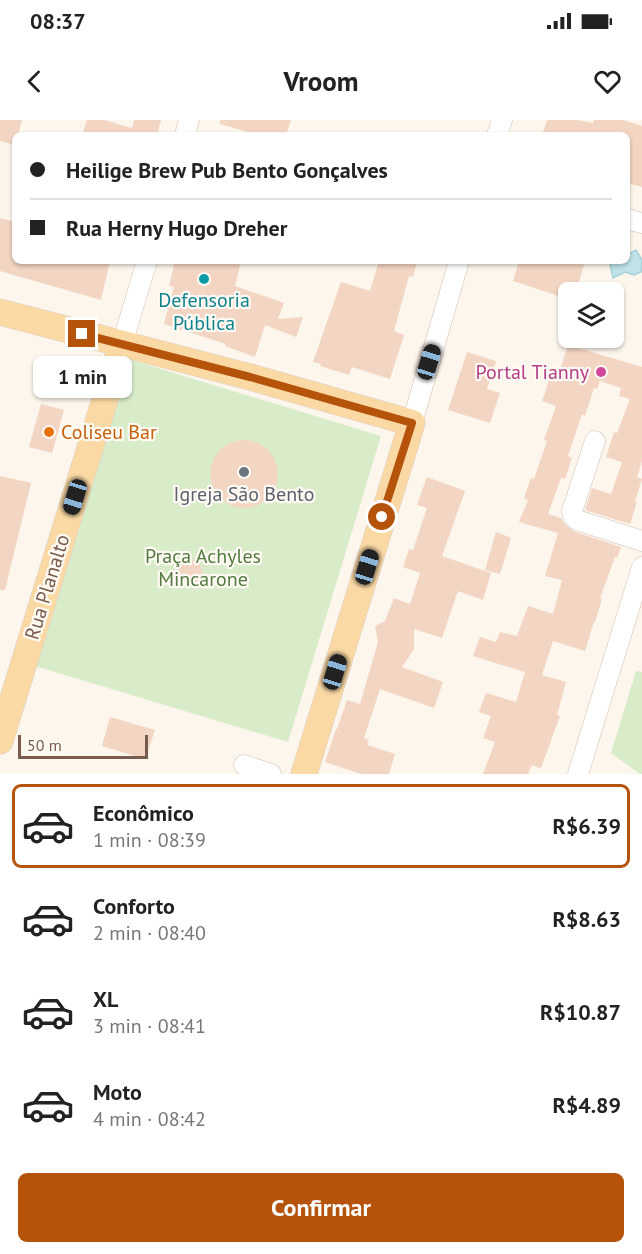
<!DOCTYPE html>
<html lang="pt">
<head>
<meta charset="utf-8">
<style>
  :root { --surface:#fff; --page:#f6f6f6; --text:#222; --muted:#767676; --line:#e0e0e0; --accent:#b45309 }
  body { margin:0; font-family:"PT Sans",sans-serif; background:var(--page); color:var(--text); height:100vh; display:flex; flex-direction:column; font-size:22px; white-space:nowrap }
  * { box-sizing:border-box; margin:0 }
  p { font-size:20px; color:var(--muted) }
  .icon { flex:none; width:33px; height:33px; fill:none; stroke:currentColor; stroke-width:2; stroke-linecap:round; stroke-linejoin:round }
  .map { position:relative; height:654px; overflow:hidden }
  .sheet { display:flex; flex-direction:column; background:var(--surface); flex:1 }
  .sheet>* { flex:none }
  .banner { position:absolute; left:12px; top:12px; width:618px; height:132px; border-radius:9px; box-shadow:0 2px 4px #0004; display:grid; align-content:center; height:132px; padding:0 18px; background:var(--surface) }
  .tools { position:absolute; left:558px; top:162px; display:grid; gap:12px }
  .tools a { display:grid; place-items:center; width:66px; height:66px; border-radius:9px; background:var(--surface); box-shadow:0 2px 4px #0004; font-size:30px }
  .scale { position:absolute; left:18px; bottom:15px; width:130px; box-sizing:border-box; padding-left:6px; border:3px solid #7a5c4d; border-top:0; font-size:16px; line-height:21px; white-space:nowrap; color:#7a5c4d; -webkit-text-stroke:4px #fffaf3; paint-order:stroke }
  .end { position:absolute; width:27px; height:27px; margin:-14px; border:8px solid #b45309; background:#fff; box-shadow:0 0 0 3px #fff }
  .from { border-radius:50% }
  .bubble { position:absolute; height:42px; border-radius:9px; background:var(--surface); box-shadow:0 2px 4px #0004; font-size:20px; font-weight:800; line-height:42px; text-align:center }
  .car { position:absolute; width:18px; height:36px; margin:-18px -9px; border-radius:8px; box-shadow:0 0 4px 2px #0007; background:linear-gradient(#222 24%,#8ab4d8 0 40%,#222 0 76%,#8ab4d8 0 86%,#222 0) }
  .banner b { display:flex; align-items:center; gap:21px; height:57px; font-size:22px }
  .banner b+b { border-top:2px solid var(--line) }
  .banner i { width:15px; height:15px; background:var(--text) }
  ul { padding:10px 0 0; list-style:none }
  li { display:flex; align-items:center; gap:18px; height:84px; margin:0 12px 9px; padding:0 6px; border:3px solid transparent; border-radius:9px }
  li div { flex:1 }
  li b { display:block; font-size:22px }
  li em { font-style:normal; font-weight:800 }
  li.selected { border-color:var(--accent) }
  li>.icon { width:54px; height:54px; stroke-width:1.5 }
  .primary-button { display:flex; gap:12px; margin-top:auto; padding:12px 18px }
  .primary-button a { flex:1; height:69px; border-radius:9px; background:var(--accent); color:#fff; font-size:24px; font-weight:800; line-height:69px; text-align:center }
  .status { display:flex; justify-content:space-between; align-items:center; height:42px; padding:0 30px; background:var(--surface); direction:ltr }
  .status svg { height:16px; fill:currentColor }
  header { display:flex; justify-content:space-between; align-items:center; height:78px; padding:0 18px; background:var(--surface); font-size:27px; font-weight:800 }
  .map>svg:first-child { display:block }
</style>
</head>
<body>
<div class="status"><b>08:37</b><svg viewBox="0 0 49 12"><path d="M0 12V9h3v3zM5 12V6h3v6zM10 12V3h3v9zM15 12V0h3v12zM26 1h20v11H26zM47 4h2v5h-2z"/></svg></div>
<header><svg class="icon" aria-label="back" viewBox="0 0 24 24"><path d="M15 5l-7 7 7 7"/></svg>Vroom<svg class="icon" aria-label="heart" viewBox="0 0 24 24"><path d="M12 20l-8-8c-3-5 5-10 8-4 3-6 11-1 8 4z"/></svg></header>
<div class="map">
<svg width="642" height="654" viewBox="0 0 642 654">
  <rect width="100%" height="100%" fill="#fdf6ec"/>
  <path fill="#d8ecc9" d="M128,239l253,77 -93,306 -253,-76z
    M636,551l6,1v102h-2l-29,-21z"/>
  <path fill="#bfe3e8" stroke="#a5d3da" stroke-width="1.5" d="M636,130l6,10 -1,12 -7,3 -9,-3 -12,6 -3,-13 6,-4h11v-6z"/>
  <path fill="#f3d5c3" d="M0,0h22l-4,15h-3v10l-15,-4z
    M87,0h17l28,8 2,-8h27l-4,15h-75z
    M220,0h71l-5,15h-27l-39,-11z
    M547,0h30l16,3 1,-3h29l19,6v61l-15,-4v-48h-85z
    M0,98l15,4v39h95l-9,39 -101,-29z
    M175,141h66l-6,25 49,17 -6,16 25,-2 -7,20 -31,-12 -10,32 -30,-11 1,-2 -62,-20 10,-37 -5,-1z
    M379,141h38l-4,16 -4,-1 -15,55 10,4 -14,44 -38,-12 -3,8 -29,-9 1,-2 -8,-2 28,-80 29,9z
    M519,141h66l-9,31h-8v7l-55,-18z
    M568,225l74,22v94l-5,16 5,2 -7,22 2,1 -7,22 -45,-14 7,-22 19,6 11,-32 -16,-5 8,-25 3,1 13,-34 -11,-3 2,-8 -21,-7 -3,8 -3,-1 -9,28 -3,-2 -14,42 4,2 -7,21 -4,-1 -13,36 13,4 4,6 8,7 48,16 -4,11 -2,-1 -15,41 2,1 -7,23h-1l-9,29 -32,-10 -11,34 24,7 -9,33 3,1 -19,52 -9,-3 -4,9h-45l12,-32 -12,-4 8,-22 -12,-4 7,-19 30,9 9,-30 -52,-16 7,-19 16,5 4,-10 17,4 11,-30 25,8 9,-34 -17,-4 13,-43 -39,-11 9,-22 -4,-2 7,-20 3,1 13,-38 -3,-1 12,-34 -14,-5 7,-21 7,2z
    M467,232l29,9 -9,28 13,4 -10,30 -42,-13z
    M41,284l23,6 -12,43 -23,-6z
    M210 354a34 34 0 1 1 68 0a34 34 0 1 1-68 0Z
    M0,356l31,7 -26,107h-5z
    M427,357l38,14 -23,65 49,17 -8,27 -25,-9 -16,47 -28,-9v20l-12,18 41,15 -9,26 -54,-19 -16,49 5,2 -2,5 28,9 -6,20h-28l-36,-12 11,-33h1l10,-29 13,4 18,-62 -3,-16 10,-5 9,-23 16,6 10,-31 -17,-6 6,-18 4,1 14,-42 -10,-3z
    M496,412l15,6 -11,36 -15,-4z
    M178 452a12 12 0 1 1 24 0a12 12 0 1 1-24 0Z
    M110,597l45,13 -10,29 -43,-13z"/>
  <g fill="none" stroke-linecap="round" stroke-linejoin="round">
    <g stroke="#d1beb0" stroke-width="21">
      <path id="minor" d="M185,15l4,-15
        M497,15l5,-15
        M627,99l15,4
        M122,224l25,-83
        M412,303l47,-162
        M595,321l-23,70 1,5 4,4 65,21
        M244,645l27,9
        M578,654l64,-207"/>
    </g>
    <g stroke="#dad1cd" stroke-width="27">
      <path id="major" d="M0,192l250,65 162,46 -108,351
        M0,621l122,-397"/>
    </g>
    <use href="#minor" stroke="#fff" stroke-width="20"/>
    <use href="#major" stroke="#fbd9a5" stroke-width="26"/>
  </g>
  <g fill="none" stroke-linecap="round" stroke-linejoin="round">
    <path stroke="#b45309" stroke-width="8" d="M82,214l168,43 162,46 -30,94"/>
  </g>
  <circle fill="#0f9aa8" stroke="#fffaf3" stroke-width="2" cx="204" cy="159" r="6"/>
  <circle fill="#d1479c" stroke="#fffaf3" stroke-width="2" cx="601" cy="252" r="6"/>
  <circle fill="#e8710a" stroke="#fffaf3" stroke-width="2" cx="49" cy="312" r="6"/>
  <circle fill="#6b7280" stroke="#fffaf3" stroke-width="2" cx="244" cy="352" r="6"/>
  <g text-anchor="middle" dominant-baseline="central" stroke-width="4.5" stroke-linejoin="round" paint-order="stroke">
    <g font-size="20" fill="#0d838f" stroke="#fffaf3">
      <text x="204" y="180">Defensoria<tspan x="204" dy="23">Pública</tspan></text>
    </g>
    <g font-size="20" fill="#b23c85" stroke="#fffaf3" text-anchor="end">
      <text x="589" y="252">Portal Tianny</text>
    </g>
    <g font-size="20" fill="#c56008" stroke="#fffaf3" text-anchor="start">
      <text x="61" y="312">Coliseu Bar</text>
    </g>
    <g font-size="20" fill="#5b616d" stroke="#fffaf3">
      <text x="244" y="374">Igreja São Bento</text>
    </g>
    <g font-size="20" fill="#537a41" stroke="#fffaf3">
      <text x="203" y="436">Praça Achyles<tspan x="203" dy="23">Mincarone</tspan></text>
    </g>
    <g font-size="20" fill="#7a5c4d" stroke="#fffaf3">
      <text transform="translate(47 467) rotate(-73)">Rua Planalto</text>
    </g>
  </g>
</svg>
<div class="tools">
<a><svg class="icon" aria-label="layers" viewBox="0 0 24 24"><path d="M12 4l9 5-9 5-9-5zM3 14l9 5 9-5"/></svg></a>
</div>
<div class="scale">50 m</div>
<i class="end from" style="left:382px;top:397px"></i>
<i class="end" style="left:82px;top:214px"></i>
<div class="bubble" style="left:33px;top:236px;width:99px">1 min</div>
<i class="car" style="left:429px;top:242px;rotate:17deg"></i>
<i class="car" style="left:75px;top:377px;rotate:197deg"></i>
<i class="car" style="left:367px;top:447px;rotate:17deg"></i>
<i class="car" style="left:335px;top:552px;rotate:17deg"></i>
<div class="banner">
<b><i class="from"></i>Heilige Brew Pub Bento Gonçalves</b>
<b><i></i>Rua Herny Hugo Dreher</b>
</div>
</div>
<section class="sheet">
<ul>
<li class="selected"><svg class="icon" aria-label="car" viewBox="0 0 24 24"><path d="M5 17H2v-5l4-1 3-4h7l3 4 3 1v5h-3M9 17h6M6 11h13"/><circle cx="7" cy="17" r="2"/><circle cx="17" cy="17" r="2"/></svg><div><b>Econômico</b><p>1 min · 08:39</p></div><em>R$6.39</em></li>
<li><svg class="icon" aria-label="car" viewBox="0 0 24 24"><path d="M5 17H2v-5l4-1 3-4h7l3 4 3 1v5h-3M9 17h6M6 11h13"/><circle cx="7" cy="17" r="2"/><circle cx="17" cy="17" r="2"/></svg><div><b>Conforto</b><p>2 min · 08:40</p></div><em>R$8.63</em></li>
<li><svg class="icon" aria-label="car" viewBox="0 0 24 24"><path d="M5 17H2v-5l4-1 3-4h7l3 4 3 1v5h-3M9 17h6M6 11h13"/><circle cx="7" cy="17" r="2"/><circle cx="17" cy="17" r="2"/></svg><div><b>XL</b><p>3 min · 08:41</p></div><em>R$10.87</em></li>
<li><svg class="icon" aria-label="car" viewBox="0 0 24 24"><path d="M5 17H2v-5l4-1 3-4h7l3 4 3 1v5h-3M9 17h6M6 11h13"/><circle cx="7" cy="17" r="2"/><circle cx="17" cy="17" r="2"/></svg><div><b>Moto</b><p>4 min · 08:42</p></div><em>R$4.89</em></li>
</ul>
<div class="primary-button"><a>Confirmar</a></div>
</section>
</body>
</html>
